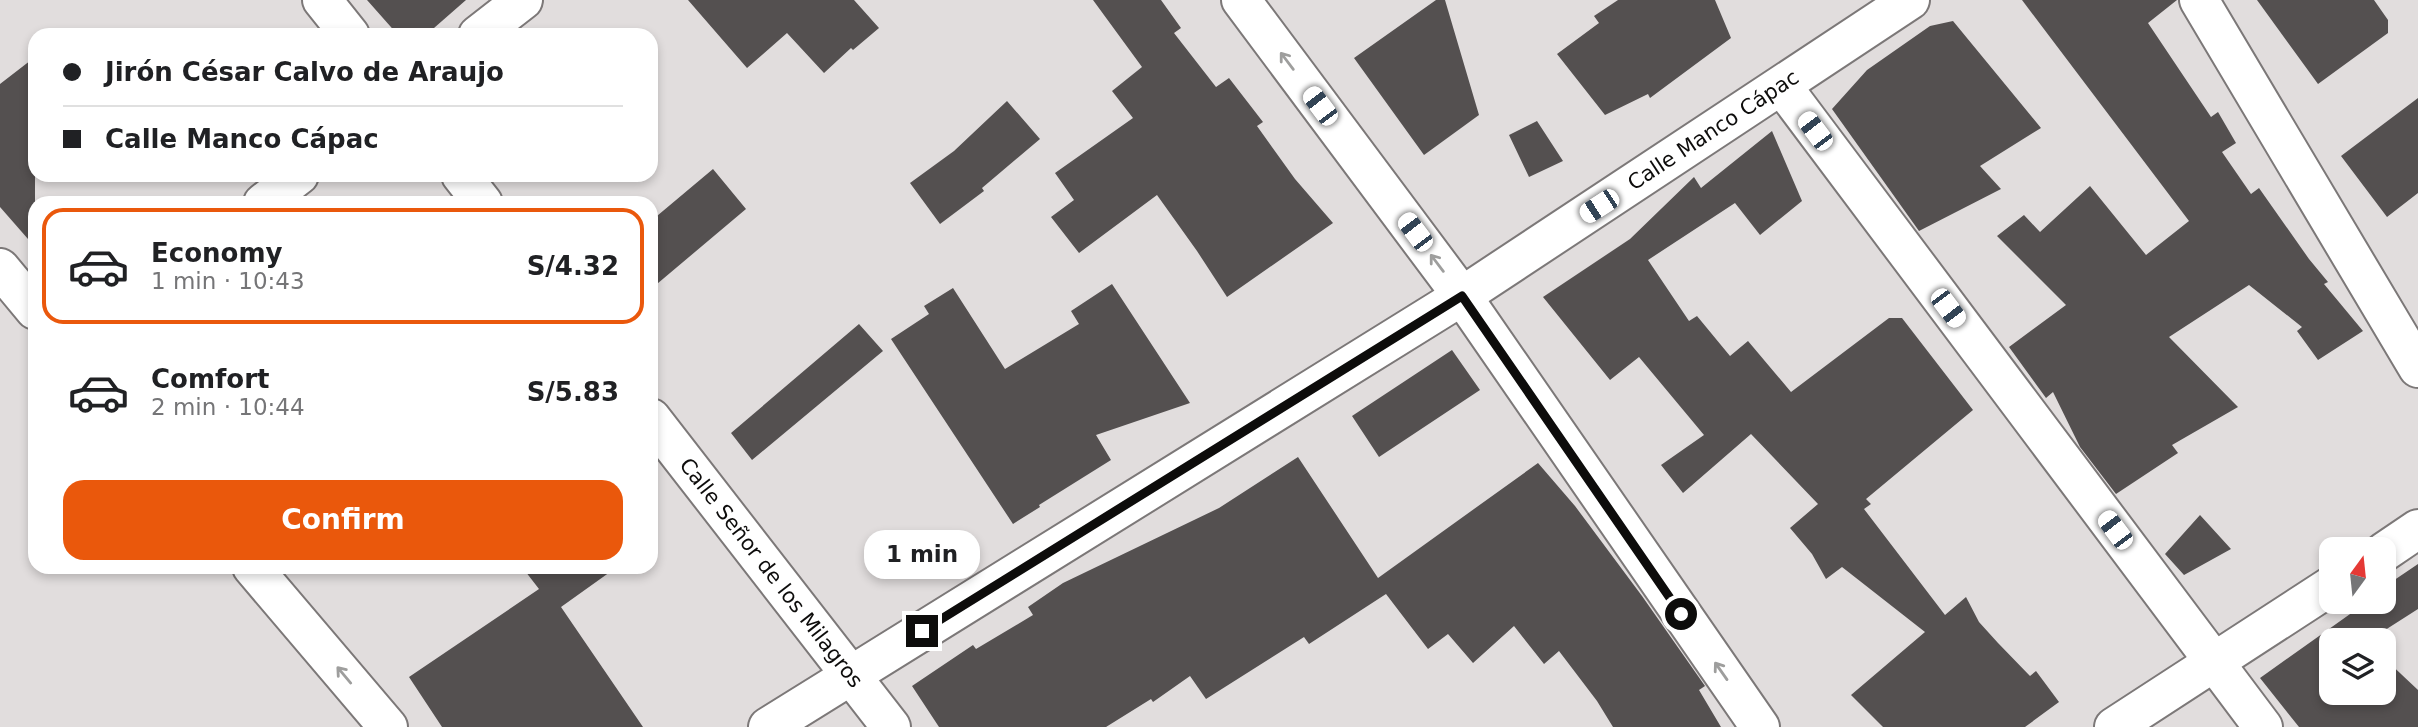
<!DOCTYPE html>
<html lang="en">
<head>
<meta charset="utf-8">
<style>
  :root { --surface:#fff; --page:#f2f2f2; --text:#202124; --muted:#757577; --line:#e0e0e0; --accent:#ea580c }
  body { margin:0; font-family:"DejaVu Sans",sans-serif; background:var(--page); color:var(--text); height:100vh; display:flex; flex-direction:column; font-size:26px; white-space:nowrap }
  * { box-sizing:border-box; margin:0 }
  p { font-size:23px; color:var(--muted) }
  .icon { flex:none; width:38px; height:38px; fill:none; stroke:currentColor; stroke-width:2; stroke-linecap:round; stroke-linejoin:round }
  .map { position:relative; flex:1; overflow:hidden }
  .drawer { position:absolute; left:28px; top:196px; width:630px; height:378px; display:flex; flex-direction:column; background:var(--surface); border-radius:21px; box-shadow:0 4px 10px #0003 }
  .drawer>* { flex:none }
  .banner { position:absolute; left:28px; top:28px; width:630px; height:154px; border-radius:21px; box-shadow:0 4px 10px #0003; display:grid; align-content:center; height:154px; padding:0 35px; background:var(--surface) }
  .needle { width:46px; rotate:15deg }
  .controls { position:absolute; left:2319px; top:537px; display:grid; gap:14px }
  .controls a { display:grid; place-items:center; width:77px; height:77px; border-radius:14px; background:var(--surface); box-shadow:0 4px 10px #0003; font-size:35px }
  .end { position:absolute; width:32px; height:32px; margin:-16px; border:9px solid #0d0c0b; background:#fff; box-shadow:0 0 0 4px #fff }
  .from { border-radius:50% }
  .bubble { position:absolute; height:49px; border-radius:21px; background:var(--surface); box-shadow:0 4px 10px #0003; font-size:23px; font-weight:600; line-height:49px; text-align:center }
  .car { position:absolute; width:21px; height:42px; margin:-21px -10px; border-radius:9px; box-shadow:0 0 5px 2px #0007; background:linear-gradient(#fff 24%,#345 0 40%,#fff 0 76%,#345 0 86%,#fff 0) }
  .banner b { display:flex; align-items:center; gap:24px; height:66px; font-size:26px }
  .banner b+b { border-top:2px solid var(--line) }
  .banner i { width:18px; height:18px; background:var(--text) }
  ul { padding:12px 0 0; list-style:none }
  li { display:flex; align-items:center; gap:21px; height:116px; margin:0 14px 10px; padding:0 21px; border:4px solid transparent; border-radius:21px }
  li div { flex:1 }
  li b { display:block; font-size:26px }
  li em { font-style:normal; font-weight:600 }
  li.on { border-color:var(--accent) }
  li>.icon { width:63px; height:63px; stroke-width:1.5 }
  .primary-button { display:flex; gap:14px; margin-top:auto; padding:14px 35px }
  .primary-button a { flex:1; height:80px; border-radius:21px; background:var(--accent); color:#fff; font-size:28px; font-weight:600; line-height:80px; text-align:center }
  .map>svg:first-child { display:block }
</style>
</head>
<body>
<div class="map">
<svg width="2418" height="727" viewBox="0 0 2418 727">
  <rect width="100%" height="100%" fill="#e1dddd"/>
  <path fill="#545050" d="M367,0h99l-40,35h-28z
    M688,0h166l25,28 -26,22 -2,-2 -27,25 -37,-40 -40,35z
    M1093,0h68l20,28 -7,5 42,54 13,-9 34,44 -6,4 38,53 38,44 -106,74 -30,-46 -40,-56 -78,58 -28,-36 23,-17 -19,-27 78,-55 -21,-27 30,-24z
    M1436,0h9l34,115 -55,40 -70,-97z
    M1618,0h97l16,38 -81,60 -2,-4 -43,21 -48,-61 42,-31 -5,-7z
    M2022,0h155l-29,23 63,94 7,-5 18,31 -14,9 29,42 8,-6 50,71 19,23 -4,2 39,47 -45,29 -21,-29 5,-4 -53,-42 -80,52 69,70 -66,38 6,8 -62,41 -36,-47 -27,-55 -7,6 -37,-51 57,-42 -69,-69 27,-21 16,17 50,-46 56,69 43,-34z
    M2257,0h117l14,20v13l-70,51z
    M1953,21l88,107 -61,38 21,23 -82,42 -87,-122 35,-39 63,-44z
    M35,57v190l-35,-40v-123z
    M2418,98v95l-31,24 -46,-61z
    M1007,101l33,38 -58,49 2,3 -44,33 -30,-41 44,-32z
    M1537,121l26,40 -34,16 -20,-42z
    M1772,131l30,70 -42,34 -25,-32 -87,57 41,61 8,-5 33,40 18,-15 43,51 98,-74h13l71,92 -107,89 5,5 -7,5 81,106 21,-18 13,25 19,21 32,33 6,-5 23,31 -34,25h-142l-32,-32 74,-63 -83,-65 -16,12 -14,-25 -22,-26 28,-24 -67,-70 -68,59 -22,-28 43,-30 -65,-78 -29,23 -67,-83 87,-58 64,-62 7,11z
    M713,169l33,40 -95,80v-68z
    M1112,284l78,119 -94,32 15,25 -72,45 1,2 -27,17 -122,-185 38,-25 -5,-8 29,-18 52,81 74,-45 -8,-13z
    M859,324l24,27 -131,109 -21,-27z
    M1452,350l28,40 -101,67 -27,-41z
    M1298,457l80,121 160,-115 37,43 67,90 63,90 -6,4 22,37h-108l-16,-26 -38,-50 -15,13 -30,-38 -41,37 -25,-29 -20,15 -42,-55 -77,50 -5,-7 -98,62 -16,-23 -37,26 -2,-3 -45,28h-167l-27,-41 61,-41 3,4 57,-34 -5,-8 35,-24 156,-75z
    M2200,515l31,34 -47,26 -19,-21z
    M2418,564v45l-36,23 3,4 -6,4h-48v53h53v-35l34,32v37h-119l-39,-49 107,-76h17v-15z
    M522,567h95l-56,40 82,120h-201l-33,-50 130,-88z"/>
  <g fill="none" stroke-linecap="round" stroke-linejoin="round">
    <g stroke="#7c7878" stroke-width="42">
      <g id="minor">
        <path d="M322,0l28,35"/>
        <path d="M1241,0l221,296 298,431"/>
        <path d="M2199,0l219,368"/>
        <path d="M478,35l45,-35"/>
        <path d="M1782,86l481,641"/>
        <path d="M461,175l22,28"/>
        <path d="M263,203l36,-28"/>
        <path d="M0,268l35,42"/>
        <path id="s1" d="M651,418l240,309"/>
        <path d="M2384,552l34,-23"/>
        <path d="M252,567l136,160"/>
        <path id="s2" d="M768,727l694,-431 448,-296"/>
        <path d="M2114,727l217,-141"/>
      </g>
    </g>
    <use href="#minor" stroke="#fff" stroke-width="38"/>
  </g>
  <defs><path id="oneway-shaft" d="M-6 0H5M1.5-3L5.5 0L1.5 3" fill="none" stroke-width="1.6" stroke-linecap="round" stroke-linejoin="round" transform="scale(1.75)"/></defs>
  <g stroke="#9e9e9d">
    <use href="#oneway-shaft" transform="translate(1287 61) rotate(-127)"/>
    <use href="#oneway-shaft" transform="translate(1437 263) rotate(-127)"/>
    <use href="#oneway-shaft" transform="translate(1721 671) rotate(-125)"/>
    <use href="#oneway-shaft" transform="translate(344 675) rotate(-130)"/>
  </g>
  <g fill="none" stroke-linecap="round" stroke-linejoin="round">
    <path stroke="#0d0c0b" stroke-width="9" d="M922,631l540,-335 219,318"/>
  </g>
  <g text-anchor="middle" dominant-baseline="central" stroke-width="7" stroke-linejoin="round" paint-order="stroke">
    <g font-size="21" fill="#0d0c0b" stroke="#efeaea">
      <text stroke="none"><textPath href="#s2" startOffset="1118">Calle Manco Cápac</textPath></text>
      <text stroke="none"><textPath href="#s1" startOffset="196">Calle Señor de los Milagros</textPath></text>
    </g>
  </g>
</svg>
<div class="controls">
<a><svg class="needle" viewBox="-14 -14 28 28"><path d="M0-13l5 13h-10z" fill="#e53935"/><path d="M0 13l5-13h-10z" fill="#757577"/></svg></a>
<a><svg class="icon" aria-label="layers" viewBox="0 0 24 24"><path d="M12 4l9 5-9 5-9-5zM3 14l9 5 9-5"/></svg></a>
</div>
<i class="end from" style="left:1681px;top:614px"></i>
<i class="end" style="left:922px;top:631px"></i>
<div class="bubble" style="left:864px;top:530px;width:116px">1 min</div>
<i class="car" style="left:1320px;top:106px;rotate:323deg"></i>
<i class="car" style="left:1815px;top:131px;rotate:323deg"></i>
<i class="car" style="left:1599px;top:206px;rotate:237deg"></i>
<i class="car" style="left:1415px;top:232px;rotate:323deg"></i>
<i class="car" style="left:1948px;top:308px;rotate:143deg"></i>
<i class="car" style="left:2115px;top:530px;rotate:323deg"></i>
<div class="banner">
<b><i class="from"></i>Jirón César Calvo de Araujo</b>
<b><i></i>Calle Manco Cápac</b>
</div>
<section class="drawer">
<ul>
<li class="on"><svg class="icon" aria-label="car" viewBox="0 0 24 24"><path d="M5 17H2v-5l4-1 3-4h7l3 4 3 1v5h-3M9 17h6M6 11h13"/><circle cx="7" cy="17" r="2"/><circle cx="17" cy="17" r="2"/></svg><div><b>Economy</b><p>1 min · 10:43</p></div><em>S/4.32</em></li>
<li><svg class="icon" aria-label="car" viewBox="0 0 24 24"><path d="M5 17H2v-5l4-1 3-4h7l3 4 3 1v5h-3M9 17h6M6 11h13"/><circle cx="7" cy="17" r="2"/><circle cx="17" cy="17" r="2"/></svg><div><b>Comfort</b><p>2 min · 10:44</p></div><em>S/5.83</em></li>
</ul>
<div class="primary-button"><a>Confirm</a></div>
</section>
</div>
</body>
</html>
